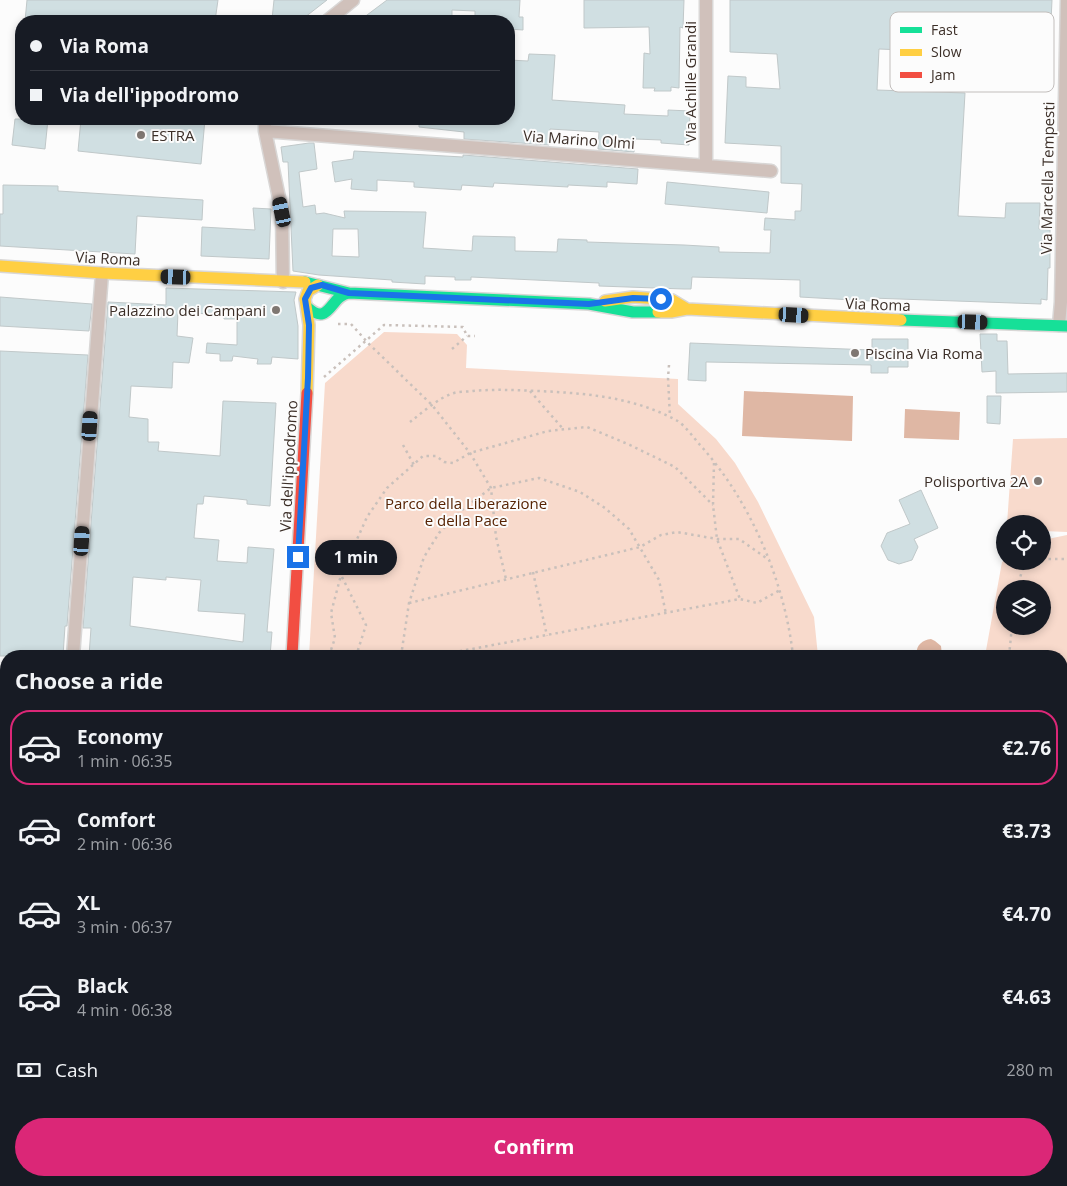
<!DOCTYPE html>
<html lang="en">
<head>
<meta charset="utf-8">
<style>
  :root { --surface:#171b24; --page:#242831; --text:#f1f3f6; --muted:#9ea1a6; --line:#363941; --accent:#db2777 }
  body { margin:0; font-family:"Open Sans",sans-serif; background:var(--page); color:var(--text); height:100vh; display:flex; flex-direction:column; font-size:19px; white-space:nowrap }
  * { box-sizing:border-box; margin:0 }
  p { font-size:16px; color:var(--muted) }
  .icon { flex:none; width:28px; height:28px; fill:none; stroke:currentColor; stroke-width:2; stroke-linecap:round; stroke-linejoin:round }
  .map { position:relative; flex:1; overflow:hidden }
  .details { position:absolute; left:0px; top:650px; width:1068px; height:536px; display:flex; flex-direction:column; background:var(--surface); border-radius:20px 20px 0 0; box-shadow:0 2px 8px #0003 }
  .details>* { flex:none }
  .guide { position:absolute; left:15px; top:15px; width:500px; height:110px; border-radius:20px; box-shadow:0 2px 8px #0003; display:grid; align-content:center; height:110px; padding:0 15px; background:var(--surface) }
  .controls { position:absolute; left:996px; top:515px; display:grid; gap:10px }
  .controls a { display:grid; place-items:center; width:55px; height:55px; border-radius:50%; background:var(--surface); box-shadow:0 2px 8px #0003; font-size:25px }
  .end { position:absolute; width:22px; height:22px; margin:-11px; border:6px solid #1a73e8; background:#fff; box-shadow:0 0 0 2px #fff }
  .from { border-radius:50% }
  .bubble { position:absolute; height:35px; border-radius:18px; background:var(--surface); box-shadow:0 2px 8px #0003; font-size:16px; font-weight:700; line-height:35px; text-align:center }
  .car { position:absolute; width:15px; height:30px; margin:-15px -8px; border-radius:6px; box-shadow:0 0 4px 1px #0007; background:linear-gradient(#222 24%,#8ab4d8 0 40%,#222 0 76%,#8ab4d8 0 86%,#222 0) }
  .guide b { display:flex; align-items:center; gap:18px; height:48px; font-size:19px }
  .guide b+b { border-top:1px solid var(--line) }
  .guide i { width:12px; height:12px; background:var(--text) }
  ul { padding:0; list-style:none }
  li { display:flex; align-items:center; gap:15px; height:75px; margin:0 10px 8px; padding:0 5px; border:2px solid transparent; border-radius:20px }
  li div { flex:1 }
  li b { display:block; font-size:19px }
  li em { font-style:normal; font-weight:700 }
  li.selected { border-color:var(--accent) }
  li>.icon { width:45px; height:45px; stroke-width:1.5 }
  h2 { padding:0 15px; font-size:22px; line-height:60px }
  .pay { display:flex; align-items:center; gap:12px; height:55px; padding:0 15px; font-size:19px }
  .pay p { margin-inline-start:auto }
  .action { display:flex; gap:10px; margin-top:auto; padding:10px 15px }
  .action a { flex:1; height:58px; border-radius:30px; background:var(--accent); color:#fff; font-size:20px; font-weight:700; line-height:58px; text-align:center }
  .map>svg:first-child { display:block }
</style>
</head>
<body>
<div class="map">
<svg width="1067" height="1186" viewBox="0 0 1067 1186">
  <rect width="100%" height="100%" fill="#fcfcfc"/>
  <path fill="#f8dacc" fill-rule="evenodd" d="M384,332l73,2 10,11 -1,23 212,11v25l38,35 19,24 23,39 56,115 4,39h-509l16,-273z
    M1067,438v94l-24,-1 -1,-7h-35l6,-85z
    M1067,535v501h-6v-380h-76l17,-94 3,-2 37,1 1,-21zM1005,589h37v37h-37z"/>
  <path fill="#dfb7a4" d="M744,391l109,5 -1,45 -110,-5z
    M905,409l55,3 -1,28 -55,-2z
    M931,639l4,2 6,5 1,10h-25c-2,-9 4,-16 14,-17z"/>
  <path fill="#d0dfe2" stroke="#c0c8c9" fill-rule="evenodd" d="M27,0h191l-3,21h-190z
    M274,0h53l-27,21 -28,-2z
    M387,0h133l-1,17h4v13l-14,-1v-8h-34v-10l-23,-1v11h-93z
    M584,0h100l-1,28 -3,-1 -1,61 -8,-1v4h-17l1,-3h-12l1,-35 6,1 -1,-27 -65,1z
    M730,0h322l-1,22 -37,-4v11l-14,-2 -1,27 -120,-5 -2,41 88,3 -7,123 47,2 1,-15h34l-1,26 11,1v38h-2l-1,32 -6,-1v5l-170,-6v3l-71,-4v-17l-108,-3 -1,12h-7l-85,-3v-3l-128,-6v3h-16v-3l-30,-1v8l-33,-2v-2l-73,-5 -26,-4 -5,-109h-5l-2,-15 28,-4h5l3,26 -18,3 4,35 12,-2 1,9 8,-1 21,5 -1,-7 82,1 -3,36 49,3 1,-15 42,1v14l42,1 1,-13 29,1v2l97,3 35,2v5l51,1 1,-23h-7l1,-12 30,2v-9h6l1,-27 -21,-1v-37l-56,-3 3,-67 18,1v10l34,2 -3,-35 -47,-2zM333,229h25l1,28 -27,-1z
    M529,54l26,1 -3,45 73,5 -1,9 44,2v-6l22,1 -1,34 -28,-2v-3l-26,-1 -1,13 -36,-3 1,-17 -49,-3 -1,16 -85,-6v-7l-45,-5v-8h90v-59l19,1z
    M15,119h33l-3,30 -33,-4z
    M81,119h124l-4,45 -123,-13z
    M354,151l109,6v-2l175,14 -1,15 -30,-2v5l-39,-2v2l-74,-4 -1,4 -31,-2 -1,5 -47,-3v-5l-37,-2v11l-26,-2 1,-10 -17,3 -3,-20 21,-3z
    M667,182l102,10 -2,21 -102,-9z
    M3,185l55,1v5l145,9 -1,20 -65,-4 -2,38 -135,-8v-32h3z
    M253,208l18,1 -2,50 -68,-3 1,-29 53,3z
    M166,288l130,4 -2,8 4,26v33l-26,-2 -1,7h-14l1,-5 -25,-3 -1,5h-12v-7l-14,-1 1,-10 30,2v-26h-13v-4l-46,-3 -1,24 16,2 -4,25 -16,-1 -1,26 -41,-2 -2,31 19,2v23h11l-1,9 62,5 3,-55 53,2 -6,103 -23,-2v-4l-9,-1 -34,-3 -1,8h-6l-3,34 25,2 -2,21 30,2 1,-16 26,2 -7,83h5l-2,24h-181l2,-28h-8l25,-326 58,3zM133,577l33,3v-3l35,3 -3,31 47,3 -2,28 -113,-16z
    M0,297l92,7 -3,27 -89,-5z
    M980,334h17v7h10l1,33 59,-1v19l-71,1v-22l-14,1z
    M872,339h36v28h-20v6h-17v-8l-165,-3v19l-18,-1 2,-37 182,7z
    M0,351l88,4 -21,271h-2l-2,30h-63z
    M987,396h14l-1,28 -13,-1z
    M921,490l17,38 -24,11 4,8 -6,13 -13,4 -11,-4 -7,-14 6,-13 23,-9 -11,-24z"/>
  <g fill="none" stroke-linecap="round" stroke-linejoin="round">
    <g stroke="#d9d7d6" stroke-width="15">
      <path id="street" d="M327,21l26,-21
        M265,119v12l17,81 1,70
        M265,131l506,40
        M706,165v-165
        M1059,325l2,-23 6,-302
        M73,656l29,-383
        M0,1035l6,1
        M39,1186l3,-6"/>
    </g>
    <g stroke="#d9d7d6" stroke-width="14">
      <path id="fast" d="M305,282l44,11 240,11 44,8h25
        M307,307c23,21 23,-12 42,-14
        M901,320l166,6
        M1061,1139l6,-1
        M364,1180l16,6
        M740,1186l23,-6"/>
    </g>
    <g stroke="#d9d7d6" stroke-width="14">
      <path id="slow" d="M0,266l102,7 203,9
        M605,301l28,-4 39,3 15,9
        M658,312h13l16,-3 214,11
        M307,393l2,-68 -4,-26 3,-8 10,-6
        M243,1180l1,6
        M260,1180v6"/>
    </g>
    <g stroke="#d9d7d6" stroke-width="14">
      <path id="jam" d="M292,656l15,-263"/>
    </g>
    <path stroke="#c9c0bb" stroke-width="2.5" stroke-dasharray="2.5 4" stroke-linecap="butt" d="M338,324h13l18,20 63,61 38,48 21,35 5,49 10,42
      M452,349l15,-13
      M669,365l-1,13 2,39
      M324,377l60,-52 79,2 4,9h8
      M530,391l34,39
      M410,422c13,-10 28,-24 44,-29 6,-2 13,-1 19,-2 21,-2 42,-1 64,0 48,2 96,6 139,29 9,5 17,17 24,25 50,55 85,137 93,211
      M403,445l11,20
      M714,463l-1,42 4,34 23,60
      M1042,559h25
      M533,572l14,64
      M342,577l24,48 -8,25 1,6
      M1017,589l6,-22 8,-6
      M409,603l231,-56 21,-12 16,-3 40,7h22l30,21
      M329,656l6,-18 -4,-25 10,-38 26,-58 20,-29 36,-32h13l8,6 9,1 17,-10 78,-22 39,-4 43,18 45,22 38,38
      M401,656l8,-53 15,-46 15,-24 23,-23 29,-22 48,-10 41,14 25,16 24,21 30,51 7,34
      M434,656l306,-57 17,4 23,-13
      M1009,656l3,-30
      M1061,687l6,-2
      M0,854h6
      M1061,1027l6,1"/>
    <use href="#street" stroke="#d0c1bb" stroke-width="12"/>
    <use href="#fast" stroke="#16e098" stroke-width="11"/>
    <use href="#slow" stroke="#ffcf43" stroke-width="11"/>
    <use href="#jam" stroke="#f24e42" stroke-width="11"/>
  </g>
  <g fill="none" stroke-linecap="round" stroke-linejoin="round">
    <path stroke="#1a73e8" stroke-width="6" d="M298,557l10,-179 1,-53 -4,-26 6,-11 11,-3 27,8 240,11 44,-6 28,1"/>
  </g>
  <g fill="#7f7772" stroke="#fcfcfc" stroke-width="2">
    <circle cx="141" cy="135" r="5"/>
    <circle cx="276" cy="310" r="5"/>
    <circle cx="855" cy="353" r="5"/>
    <circle cx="1038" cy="481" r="5"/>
  </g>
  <g text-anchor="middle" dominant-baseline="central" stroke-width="4" stroke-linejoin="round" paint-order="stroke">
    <g font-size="15" fill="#3c2f28" stroke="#fcfcfc">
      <text transform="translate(690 82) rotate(-90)">Via Achille Grandi</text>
      <text transform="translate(579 139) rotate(4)">Via Marino Olmi</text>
      <text transform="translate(1047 178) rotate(-89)">Via Marcella Tempesti</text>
      <text transform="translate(108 258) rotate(3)">Via Roma</text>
      <text transform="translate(878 304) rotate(2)">Via Roma</text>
      <text transform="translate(288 466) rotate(-87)">Via dell'ippodromo</text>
    </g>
    <g font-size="15" fill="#3c2f28" stroke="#fcfcfc" text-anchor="start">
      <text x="151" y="135">ESTRA</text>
      <text x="266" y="310" text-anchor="end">Palazzino dei Campani</text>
      <text x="865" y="353">Piscina Via Roma</text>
      <text x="1028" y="481" text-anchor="end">Polisportiva 2A</text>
    </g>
    <g font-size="15" fill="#562303" stroke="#fcfcfc">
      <text x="466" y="503">Parco della Liberazione<tspan x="466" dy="17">e della Pace</tspan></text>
    </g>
  </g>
  <rect x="890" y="12" width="164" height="80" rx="8" fill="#fcfcfc" stroke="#c2bebc" stroke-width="1"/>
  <rect x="900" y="27" width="22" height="6" fill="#16e098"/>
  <rect x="900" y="49" width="22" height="7" fill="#ffcf43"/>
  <rect x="900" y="72" width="22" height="6" fill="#f24e42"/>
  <g font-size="14" fill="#3c2f28">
    <text x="931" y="35">Fast</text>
    <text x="931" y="57">Slow</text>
    <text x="931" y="80">Jam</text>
  </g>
</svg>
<div class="controls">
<a><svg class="icon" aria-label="locate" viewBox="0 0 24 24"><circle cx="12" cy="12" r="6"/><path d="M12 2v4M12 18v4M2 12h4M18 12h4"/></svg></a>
<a><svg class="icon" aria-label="layers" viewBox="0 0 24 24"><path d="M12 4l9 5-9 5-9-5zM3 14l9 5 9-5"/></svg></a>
</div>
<i class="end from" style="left:661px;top:299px"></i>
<i class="end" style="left:298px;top:557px"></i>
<div class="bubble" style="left:315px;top:540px;width:82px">1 min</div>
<i class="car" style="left:282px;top:212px;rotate:348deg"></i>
<i class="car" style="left:176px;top:277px;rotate:272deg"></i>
<i class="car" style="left:794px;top:315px;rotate:93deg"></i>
<i class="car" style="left:973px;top:322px;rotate:92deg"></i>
<i class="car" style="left:90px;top:426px;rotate:4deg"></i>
<i class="car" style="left:82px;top:541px;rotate:4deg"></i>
<div class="guide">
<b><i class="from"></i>Via Roma</b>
<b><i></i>Via dell'ippodromo</b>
</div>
<section class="details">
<h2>Choose a ride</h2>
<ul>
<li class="selected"><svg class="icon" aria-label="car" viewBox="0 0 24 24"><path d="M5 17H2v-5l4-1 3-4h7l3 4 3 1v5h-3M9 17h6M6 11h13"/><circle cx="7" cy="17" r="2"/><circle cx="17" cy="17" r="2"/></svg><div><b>Economy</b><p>1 min · 06:35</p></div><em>€2.76</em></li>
<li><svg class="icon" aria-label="car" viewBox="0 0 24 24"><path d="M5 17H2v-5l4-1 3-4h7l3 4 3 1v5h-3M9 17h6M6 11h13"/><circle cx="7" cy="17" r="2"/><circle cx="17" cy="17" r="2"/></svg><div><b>Comfort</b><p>2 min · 06:36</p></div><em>€3.73</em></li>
<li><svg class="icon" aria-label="car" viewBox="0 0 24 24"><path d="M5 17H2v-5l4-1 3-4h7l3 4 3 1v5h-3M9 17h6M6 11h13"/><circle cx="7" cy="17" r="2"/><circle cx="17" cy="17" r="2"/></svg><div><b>XL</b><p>3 min · 06:37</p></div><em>€4.70</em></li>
<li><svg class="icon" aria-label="car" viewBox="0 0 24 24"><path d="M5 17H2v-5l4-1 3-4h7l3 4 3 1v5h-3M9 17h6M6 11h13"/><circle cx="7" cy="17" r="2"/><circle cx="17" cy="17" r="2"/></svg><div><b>Black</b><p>4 min · 06:38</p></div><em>€4.63</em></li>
</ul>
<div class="pay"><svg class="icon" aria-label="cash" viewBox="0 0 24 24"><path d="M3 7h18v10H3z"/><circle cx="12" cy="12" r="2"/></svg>Cash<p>280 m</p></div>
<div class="action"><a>Confirm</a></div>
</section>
</div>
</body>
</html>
